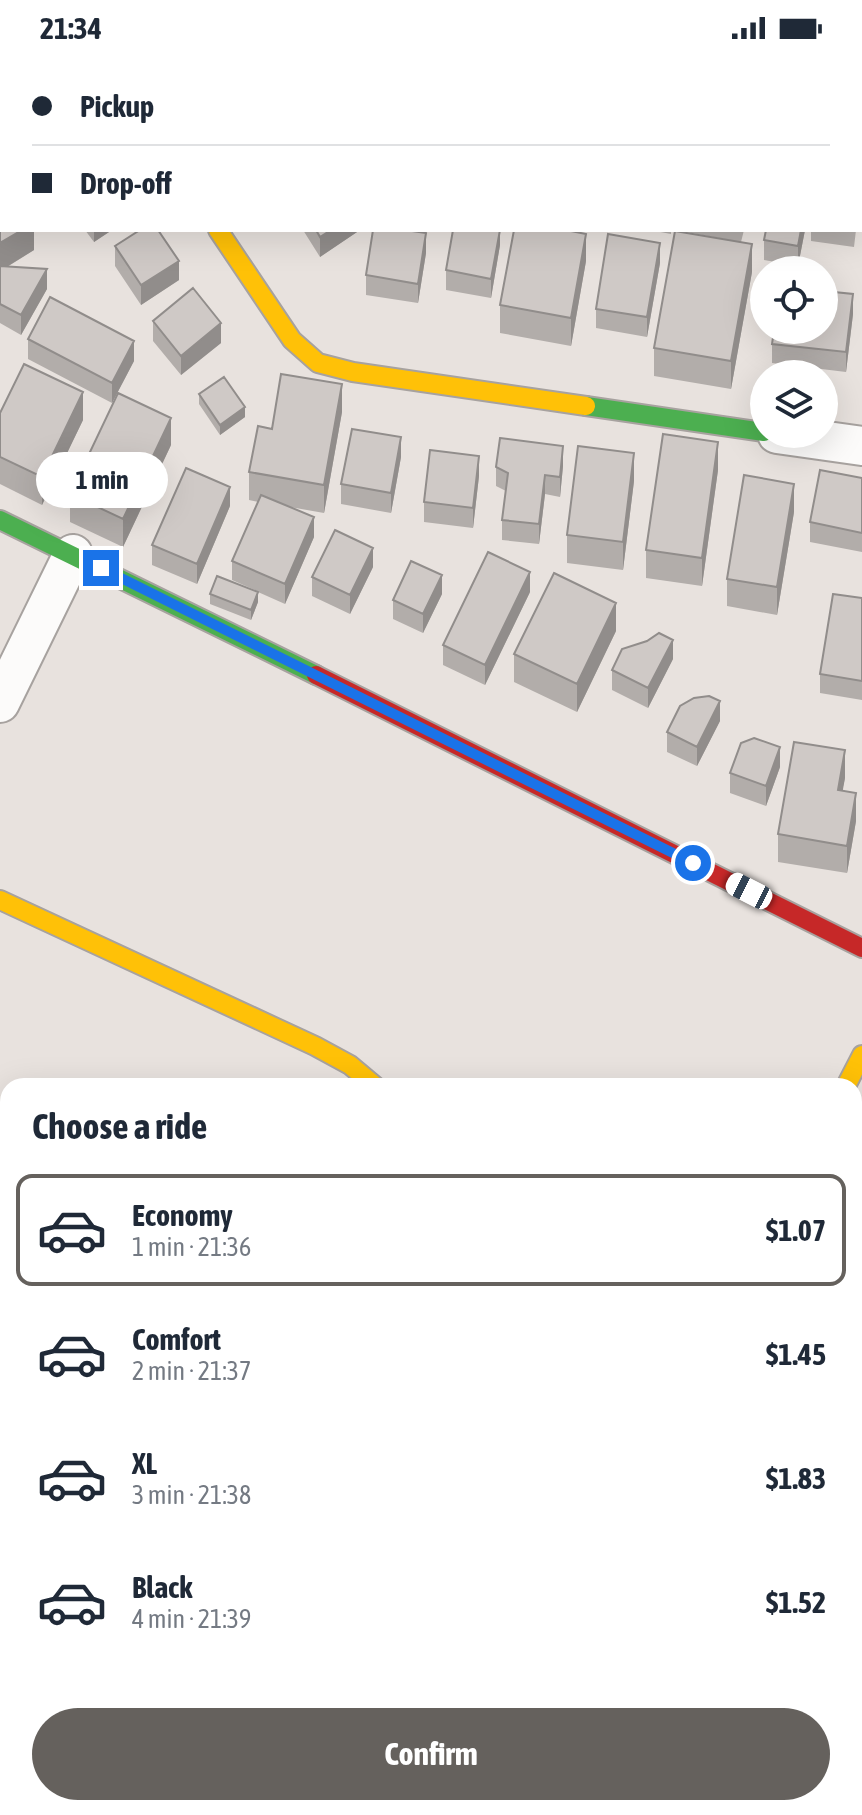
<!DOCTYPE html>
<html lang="en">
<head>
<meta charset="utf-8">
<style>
  :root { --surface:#fff; --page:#f2f2f3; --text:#1f2937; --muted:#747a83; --line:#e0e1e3; --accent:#65615d }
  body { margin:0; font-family:"Asap Condensed",sans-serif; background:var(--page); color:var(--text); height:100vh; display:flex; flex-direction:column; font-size:30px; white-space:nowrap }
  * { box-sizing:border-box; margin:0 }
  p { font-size:26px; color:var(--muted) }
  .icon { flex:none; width:44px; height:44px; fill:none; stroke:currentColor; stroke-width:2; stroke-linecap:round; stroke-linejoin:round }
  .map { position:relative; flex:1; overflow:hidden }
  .details { position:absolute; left:0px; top:1022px; width:862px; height:738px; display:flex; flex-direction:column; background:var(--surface); border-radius:24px 24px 0 0; box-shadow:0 8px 32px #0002 }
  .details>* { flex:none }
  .guide { position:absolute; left:0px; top:0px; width:862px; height:176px; box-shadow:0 8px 32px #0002; display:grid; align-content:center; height:176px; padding:0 32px; background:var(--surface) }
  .buttons { position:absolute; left:750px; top:200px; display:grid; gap:16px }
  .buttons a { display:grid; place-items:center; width:88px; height:88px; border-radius:50%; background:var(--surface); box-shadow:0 8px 32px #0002; font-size:40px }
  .end { position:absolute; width:36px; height:36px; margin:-18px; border:10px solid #1a73e8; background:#fff; box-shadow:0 0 0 4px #fff }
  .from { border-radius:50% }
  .bubble { position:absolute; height:56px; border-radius:28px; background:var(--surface); box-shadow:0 8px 32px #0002; font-size:26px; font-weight:700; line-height:56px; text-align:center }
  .car { position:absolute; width:24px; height:48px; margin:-24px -12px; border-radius:10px; box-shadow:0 0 6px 2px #0007; background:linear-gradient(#fff 24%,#345 0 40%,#fff 0 76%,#345 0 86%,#fff 0) }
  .guide b { display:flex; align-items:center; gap:28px; height:76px; font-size:30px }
  .guide b+b { border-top:2px solid var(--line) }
  .guide i { width:20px; height:20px; background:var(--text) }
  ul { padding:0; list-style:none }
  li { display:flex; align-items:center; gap:24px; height:112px; margin:0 16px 12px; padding:0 16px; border:4px solid transparent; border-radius:16px }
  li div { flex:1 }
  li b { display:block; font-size:30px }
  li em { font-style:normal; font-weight:700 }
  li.active { border-color:var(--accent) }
  li>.icon { width:72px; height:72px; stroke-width:1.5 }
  h2 { padding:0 32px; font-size:36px; line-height:96px }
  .action { display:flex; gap:16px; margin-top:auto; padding:16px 32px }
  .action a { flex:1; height:92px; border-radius:48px; background:var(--accent); color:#fff; font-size:32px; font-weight:700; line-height:92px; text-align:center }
  .status { display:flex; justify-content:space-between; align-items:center; height:56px; padding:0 40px; background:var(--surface); direction:ltr }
  .status svg { height:22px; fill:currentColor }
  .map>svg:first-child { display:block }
</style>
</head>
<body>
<div class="status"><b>21:34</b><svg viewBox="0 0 49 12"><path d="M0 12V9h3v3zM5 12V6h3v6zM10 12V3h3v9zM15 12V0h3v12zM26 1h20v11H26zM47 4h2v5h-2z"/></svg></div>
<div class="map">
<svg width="862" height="1759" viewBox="0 0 862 1759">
  <rect width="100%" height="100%" fill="#e8e2de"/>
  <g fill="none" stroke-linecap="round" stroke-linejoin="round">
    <g stroke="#a7a29f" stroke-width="42">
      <path id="street" d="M101,0l1,2
        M489,0l2,2
        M860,76l2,1
        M777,378l85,12
        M0,647l73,-149
        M0,1207l8,4
        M854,1349h8
        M0,1571l8,4"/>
    </g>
    <g stroke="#a7a29f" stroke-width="22">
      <path id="fast" d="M586,350l178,26
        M0,464l316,155"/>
    </g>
    <g stroke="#a7a29f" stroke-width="22">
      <path id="slow" d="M218,174l74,110 26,23 35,9 233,34
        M0,844l315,146 35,19 25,21
        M846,1030l16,-31
        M433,1759l7,-7"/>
    </g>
    <g stroke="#a7a29f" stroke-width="22">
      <path id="jam" d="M316,619l546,273"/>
    </g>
    <use href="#street" stroke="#fcfbfa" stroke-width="38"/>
    <use href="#fast" stroke="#4caf50" stroke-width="18"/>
    <use href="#slow" stroke="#ffc107" stroke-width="18"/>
    <use href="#jam" stroke="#c62828" stroke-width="18"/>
  </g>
  <path fill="#b2adaa" d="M0,0l2,2v33l-2,-3z
    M168,0h35l-3,2h-31z
    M2,72v24l-2,-3v-20z
    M0,111l34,63v20l-27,17 40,22 -26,46 -21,-12z
    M85,174h27l-18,12z
    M303,174h57l-40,27z
    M500,174v15l-9,53 -45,-8v-20z
    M650,174h21v4z
    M686,174h58l-3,12 -55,-10z
    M805,174l-7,36 -34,-6v-20z
    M811,174h45l-2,17 -43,-6z
    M115,190l64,34 -38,25 -26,-39z
    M426,197l-8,50 -52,-8v-20z
    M586,205l-15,85 -71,-13v-28z
    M660,207l-13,74 -51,-9v-19z
    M752,216l-21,117 -77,-13v-28z
    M853,258l-7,58 -74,-9v-19z
    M153,265l68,22 -40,32 -28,-34z
    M28,283l106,22 -22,42 -84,-44z
    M199,338l46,23 -25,18 -21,-31z
    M342,356l-18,101 -34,-6 24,30 -29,67 -27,-12v10l-7,18 -41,-16v-10l47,-3 -25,-11v-19l26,-59 -9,-2v-28l23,-43z
    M0,357l83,7 -41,85 -42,-21z
    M171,389l-48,102 -53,-25v-28z
    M401,401l-10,56 -50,-9v-20z
    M563,410l-3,31 -15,-3 -6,50 -37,-4v-20l4,-29 -10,-5v-19z
    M718,414l-16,116 -56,-8v-28z
    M479,420l-6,52 -49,-6v-20z
    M862,422v74l-52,-10v-20z
    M634,425l-11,89 -56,-7v-28z
    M230,450l-33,78 -45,-19v-20z
    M794,456l-17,103 -50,-9v-27z
    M373,511l-23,47 -38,-18v-19z
    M530,536l-45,93 -42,-20v-20z
    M442,538l-19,39 -30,-14v-19z
    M862,542v102l-42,-7v-19z
    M616,575l-39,81 -63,-30v-28z
    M673,603l-25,49 -36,-18v-20z
    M720,665l-23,45 -30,-14v-20z
    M780,711l-14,39 -36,-13v-20z
    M845,722l-3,13 14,30 -9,52 -69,-11v-28z"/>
  <path fill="#918d8b" d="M180,0h23l-3,2h-20z
    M345,0h24l-3,2h-21z
    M862,113v20l-2,14v-19z
    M22,174h12v20l-34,21v-28z
    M94,174h18l-18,12z
    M331,174h29l-40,27v-20z
    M500,174v15l-9,53v-19z
    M801,174h4l-7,36v-20z
    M426,177v20l-8,50v-19z
    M586,178v27l-15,85v-28z
    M660,187v20l-13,74v-20z
    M752,188v28l-21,117v-28z
    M179,205v19l-38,25v-20z
    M47,213v20l-26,46v-20z
    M853,238v20l-7,58v-20z
    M221,267v20l-40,32v-19z
    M134,285v20l-22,42v-20z
    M342,328v28l-18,101v-28z
    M83,336v28l-41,85v-28z
    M245,351v10l-25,18v-10z
    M171,362v27l-48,102v-28z
    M401,381v20l-10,56v-20z
    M718,386v28l-16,116v-28z
    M563,390v20l-3,31v-20z
    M634,397v28l-11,89v-28z
    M479,400v20l-6,52v-20z
    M545,419v19l-6,50v-20z
    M794,428v28l-17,103v-28z
    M230,431v19l-33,78v-20z
    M314,461v20l-29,67v-20z
    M373,492v19l-23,47v-19z
    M530,516v20l-45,93v-20z
    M442,519v19l-19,39v-19z
    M258,536v10l-7,18v-10z
    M616,547v28l-39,81v-28z
    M673,584v19l-25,49v-20z
    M720,645v20l-23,45v-19z
    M780,691v20l-14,39v-20z
    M845,694v28l-7,39v-27z
    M856,737v28l-9,52v-27z"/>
  <path fill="#cfc9c6" stroke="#918d8b" stroke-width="2" d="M0,0h34l1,2h-33v14l-2,-4z
    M204,0h108l1,2h-112z
    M397,0h20l1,2h-25z
    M860,92h2v21l-2,15z
    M0,111l2,3v60h20l-22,13z
    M140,174h18l21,31 -38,24 -26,-39z
    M316,174h15l-11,7z
    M373,174h32l21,3 -8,51 -52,-9z
    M453,174h47l-9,49 -45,-9z
    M514,174h52l20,4 -15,84 -71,-13z
    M766,174h35l-3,16 -34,-6z
    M675,175l77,13 -21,117 -77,-13z
    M608,178l52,9 -13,74 -51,-8z
    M0,210l47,3 -26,46 -21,-11z
    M193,232l28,35 -40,33 -28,-35z
    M824,235l29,3 -7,58 -74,-8 2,-14h50z
    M50,241l84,44 -22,42 -84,-44z
    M24,308l59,28 -41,85 -42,-20v-44z
    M281,318l61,10 -18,101 -75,-13 9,-46 14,3z
    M224,321l21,30 -25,18 -21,-31z
    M118,337l53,25 -48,101 -53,-25z
    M352,373l49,8 -10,56 -50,-9z
    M663,378l55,8 -16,116 -56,-8z
    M500,382l63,8 -3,31 -15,-2 -6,49 -37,-4 6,-47 -12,-6z
    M578,390l56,7 -11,89 -56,-7z
    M430,394l49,6 -6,52 -49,-6z
    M186,412l44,19 -33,77 -45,-19z
    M820,414l42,8v55l-52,-11z
    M744,419l50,9 -17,103 -50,-8z
    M261,439l53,22 -29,67 -53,-23z
    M335,474l38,18 -23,47 -38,-18z
    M488,496l42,20 -45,93 -42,-20z
    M411,505l31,14 -19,39 -30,-14z
    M554,517l62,30 -39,81 -63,-30z
    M217,520l41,16 -7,18 -41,-16z
    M833,538l29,4v83l-42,-7z
    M659,577l14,7 -25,48 -36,-18 10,-21 25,-8z
    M709,640l11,5 -23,46 -30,-15 13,-26 14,-8z
    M754,682l26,9 -14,39 -36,-13 11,-30z
    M794,686l51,8 -7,40 18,3 -9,53 -69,-12z"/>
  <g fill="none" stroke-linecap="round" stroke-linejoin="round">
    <path stroke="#1a73e8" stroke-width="10" d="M101,512l592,295"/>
  </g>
</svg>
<div class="buttons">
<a><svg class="icon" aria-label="locate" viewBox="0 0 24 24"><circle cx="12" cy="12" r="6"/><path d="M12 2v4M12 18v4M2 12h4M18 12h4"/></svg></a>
<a><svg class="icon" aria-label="layers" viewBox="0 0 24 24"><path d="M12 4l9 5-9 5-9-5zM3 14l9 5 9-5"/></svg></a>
</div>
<i class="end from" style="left:693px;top:807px"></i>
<i class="end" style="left:101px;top:512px"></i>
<div class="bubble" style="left:36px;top:396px;width:132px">1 min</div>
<i class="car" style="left:749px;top:835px;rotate:297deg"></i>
<div class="guide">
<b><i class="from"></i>Pickup</b>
<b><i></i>Drop-off</b>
</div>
<section class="details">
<h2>Choose a ride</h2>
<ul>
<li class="active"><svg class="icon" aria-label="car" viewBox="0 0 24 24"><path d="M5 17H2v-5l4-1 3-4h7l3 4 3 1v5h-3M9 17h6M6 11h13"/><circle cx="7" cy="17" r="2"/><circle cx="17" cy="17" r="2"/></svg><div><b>Economy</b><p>1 min · 21:36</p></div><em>$1.07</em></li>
<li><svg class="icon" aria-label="car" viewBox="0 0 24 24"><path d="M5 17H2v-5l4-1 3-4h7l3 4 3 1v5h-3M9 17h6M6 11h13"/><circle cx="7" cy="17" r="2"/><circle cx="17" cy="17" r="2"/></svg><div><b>Comfort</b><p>2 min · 21:37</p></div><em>$1.45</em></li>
<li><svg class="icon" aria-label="car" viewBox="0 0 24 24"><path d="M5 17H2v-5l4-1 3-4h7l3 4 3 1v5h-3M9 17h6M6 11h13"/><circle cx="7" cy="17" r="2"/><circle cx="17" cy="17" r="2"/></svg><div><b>XL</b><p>3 min · 21:38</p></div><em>$1.83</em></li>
<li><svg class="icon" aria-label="car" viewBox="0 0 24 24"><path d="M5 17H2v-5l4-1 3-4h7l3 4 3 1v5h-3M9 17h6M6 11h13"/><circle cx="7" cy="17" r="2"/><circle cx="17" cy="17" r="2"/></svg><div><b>Black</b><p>4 min · 21:39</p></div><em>$1.52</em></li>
</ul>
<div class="action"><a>Confirm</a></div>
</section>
</div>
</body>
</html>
